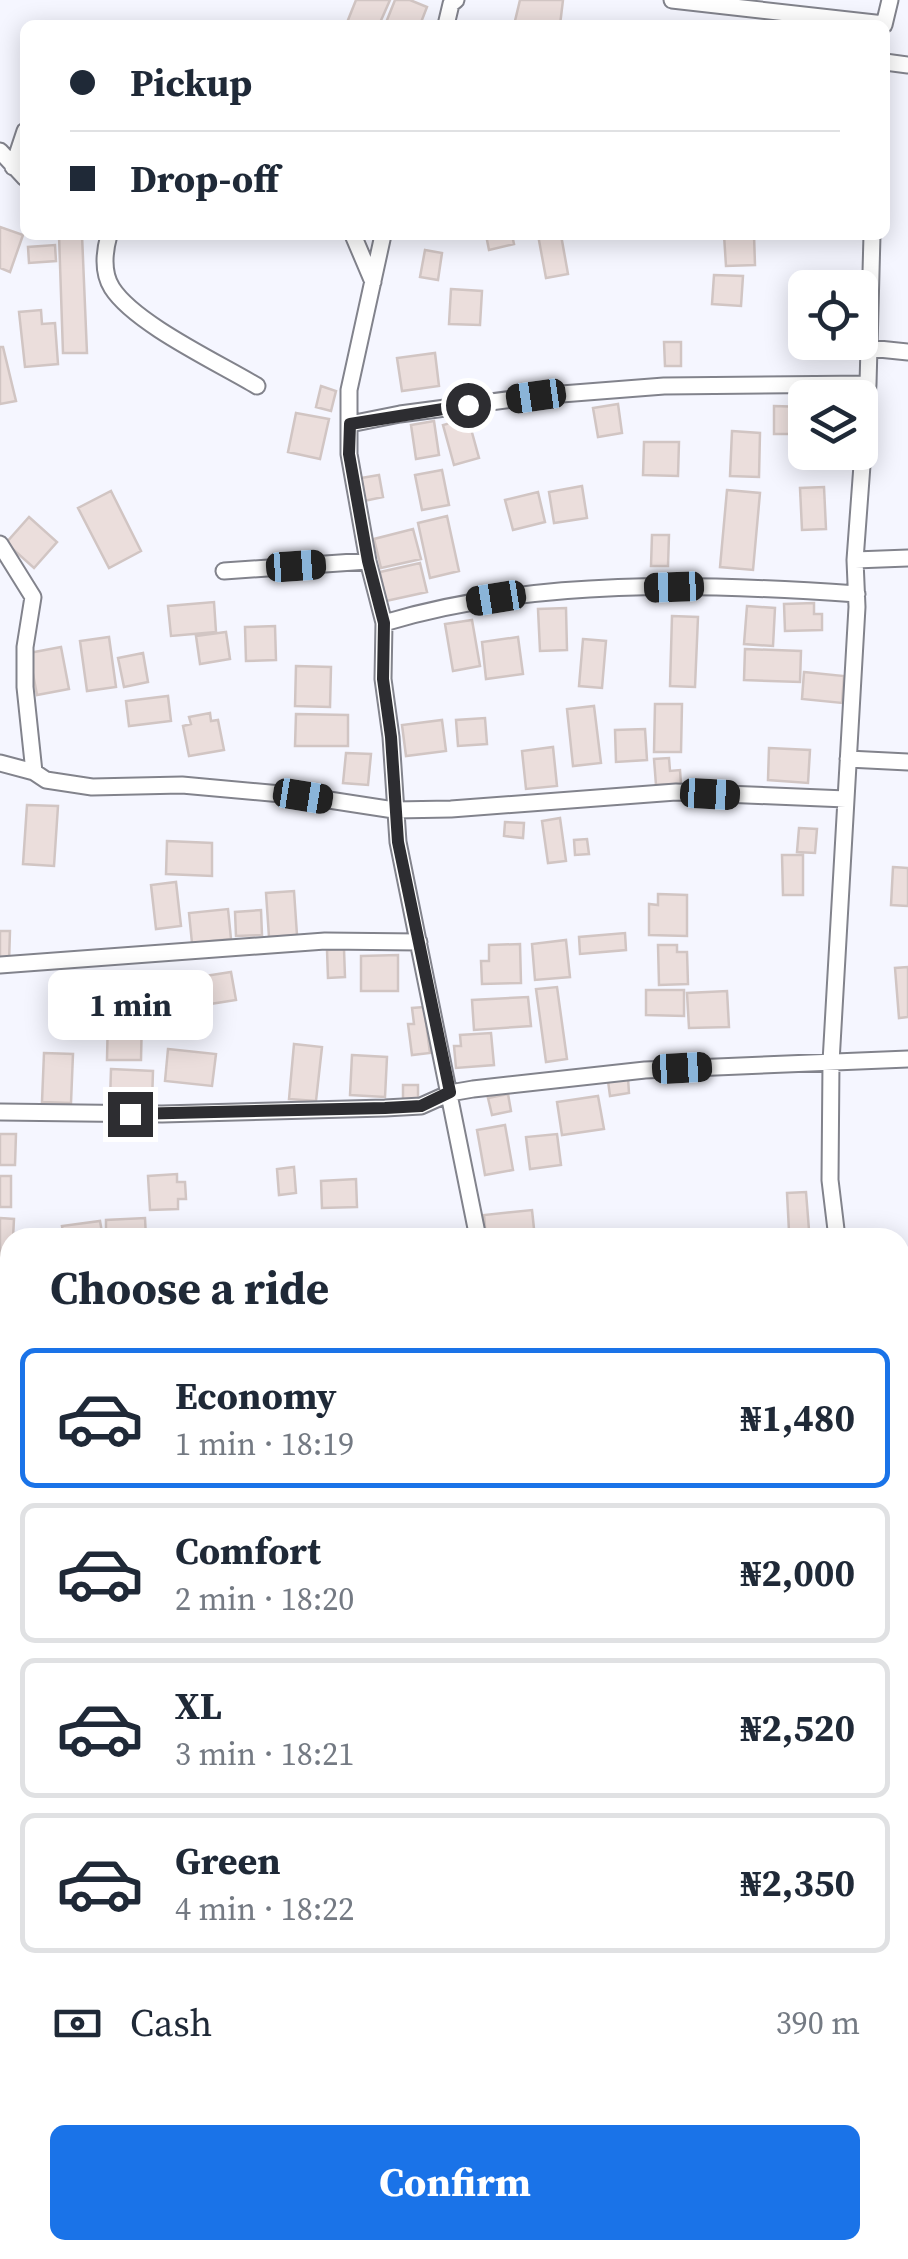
<!DOCTYPE html>
<html lang="en">
<head>
<meta charset="utf-8">
<style>
  :root { --surface:#fff; --page:#f2f2f3; --text:#1f2937; --muted:#747a83; --line:#e0e1e3; --accent:#1a73e8 }
  body { margin:0; font-family:"Source Serif 4",serif; background:var(--page); color:var(--text); height:100vh; display:flex; flex-direction:column; font-size:38px; white-space:nowrap }
  * { box-sizing:border-box; margin:0 }
  p { font-size:32px; color:var(--muted) }
  .icon { flex:none; width:55px; height:55px; fill:none; stroke:currentColor; stroke-width:2; stroke-linecap:round; stroke-linejoin:round }
  .map { position:relative; flex:1; overflow:hidden }
  .panel { position:absolute; left:0px; top:1228px; width:910px; height:1032px; display:flex; flex-direction:column; background:var(--surface); border-radius:30px 30px 0 0; box-shadow:0 5px 25px #0003 }
  .panel>* { flex:none }
  .top-card { position:absolute; left:20px; top:20px; width:870px; height:220px; border-radius:15px; box-shadow:0 5px 25px #0003; display:grid; align-content:center; height:220px; padding:0 50px; background:var(--surface) }
  .fabs { position:absolute; left:788px; top:270px; display:grid; gap:20px }
  .fabs a { display:grid; place-items:center; width:90px; height:90px; border-radius:15px; background:var(--surface); box-shadow:0 5px 25px #0003; font-size:50px }
  .end { position:absolute; width:45px; height:45px; margin:-22px; border:12px solid #2d2d31; background:#fff; box-shadow:0 0 0 5px #fff }
  .from { border-radius:50% }
  .bubble { position:absolute; height:70px; border-radius:15px; background:var(--surface); box-shadow:0 5px 25px #0003; font-size:32px; font-weight:700; line-height:70px; text-align:center }
  .car { position:absolute; width:30px; height:60px; margin:-30px -15px; border-radius:12px; box-shadow:0 0 8px 2px #0007; background:linear-gradient(#222 24%,#8ab4d8 0 40%,#222 0 76%,#8ab4d8 0 86%,#222 0) }
  .top-card b { display:flex; align-items:center; gap:35px; height:95px; font-size:38px }
  .top-card b+b { border-top:2px solid var(--line) }
  .top-card i { width:25px; height:25px; background:var(--text) }
  ul { padding:0; list-style:none }
  li { display:flex; align-items:center; gap:30px; height:140px; margin:0 20px 15px; padding:0 30px; border:5px solid var(--line); border-radius:15px }
  li div { flex:1 }
  li b { display:block; font-size:38px }
  li em { font-style:normal; font-weight:700 }
  li.selected { border-color:var(--accent) }
  li>.icon { width:90px; height:90px; stroke-width:1.5 }
  h2 { padding:0 50px; font-size:45px; line-height:120px }
  .pay { display:flex; align-items:center; gap:25px; height:110px; padding:0 50px; font-size:38px }
  .pay p { margin-inline-start:auto }
  .primary-button { display:flex; gap:20px; margin-top:auto; padding:20px 50px }
  .primary-button a { flex:1; height:115px; border-radius:15px; background:var(--accent); color:#fff; font-size:40px; font-weight:700; line-height:115px; text-align:center }
  .map>svg:first-child { display:block }
</style>
</head>
<body>
<div class="map">
<svg width="908" height="2259" viewBox="0 0 908 2259">
  <rect width="100%" height="100%" fill="#f5f6ff"/>
  <path fill="#ebdedc" stroke="#d1c5c3" stroke-width="2.5" d="M356,0h34l-11,25h-33z
    M395,0h15l17,7 -7,18h-35z
    M520,0h43l-3,25h-46z
    M0,227l23,8 -13,37 -10,-4z
    M59,235h23l5,118h-24z
    M486,235h26l2,9 -25,6z
    M538,235h23l7,39 -22,4z
    M724,235h30l1,30 -29,1z
    M55,245l1,16 -27,2 -1,-16z
    M425,250l17,3 -4,27 -18,-3z
    M714,275l29,1 -2,30 -29,-2z
    M798,275l28,2 -1,11h-20v20l-9,-1z
    M451,289l31,2 -2,34 -31,-1z
    M41,310l1,14 13,-1 3,41 -33,3 -6,-55z
    M664,342h17v24h-16z
    M0,347h3l13,54 -16,3z
    M435,353l4,33 -37,5 -5,-33z
    M321,386l15,5 -5,20 -15,-4z
    M618,404l4,29 -24,4 -5,-29z
    M774,406l31,1v27h-31z
    M296,413l33,6 -9,40 -32,-7z
    M468,418l11,40 -25,7 -11,-40z
    M434,421l5,34 -23,4 -5,-34z
    M732,431l28,2 -1,44 -29,-1z
    M644,442h35l-1,34 -35,-1z
    M442,470l7,35 -27,5 -7,-35z
    M379,475l4,22 -19,4 -3,-23z
    M582,486l5,32 -33,5 -5,-31z
    M824,487l2,42 -24,1 -2,-42z
    M727,490l33,3 -7,77 -33,-3z
    M111,491l30,60 -32,17 -31,-60z
    M538,492l7,30 -32,8 -8,-30z
    M447,516l12,55 -29,7 -12,-55z
    M29,517l28,25 -23,26 -28,-25z
    M413,529l8,30 -40,9 -7,-29z
    M652,535h17l-1,31h-17z
    M420,563l7,29 -41,9 -6,-29z
    M214,602l2,30 -45,4 -3,-30z
    M814,603v11h8v16l-37,1 -1,-27z
    M747,606l28,2 -2,38 -29,-2z
    M566,608l1,42 -27,1 -2,-42z
    M672,616l26,1 -3,70 -25,-1z
    M472,620l8,46 -27,5 -8,-47z
    M275,626l1,34 -30,1 -1,-34z
    M226,632l4,27 -30,5 -4,-28z
    M109,637l7,50 -29,4 -7,-50z
    M518,637l5,37 -37,5 -4,-37z
    M583,639l23,2 -4,47 -23,-2z
    M61,647l8,42 -32,6 -8,-42z
    M745,649l56,2 -1,31 -56,-2z
    M143,653l5,29 -24,5 -6,-29z
    M296,666l35,1 -1,40 -35,-1z
    M804,672l40,4 -2,27 -40,-4z
    M168,696l3,25 -42,5 -3,-25z
    M655,704h27l-1,48h-27z
    M594,706l7,57 -28,3 -6,-57z
    M210,713l1,8 7,-1 6,30 -35,6 -6,-30 8,-2 -2,-7z
    M296,714l52,1v31h-53z
    M485,718l2,26 -29,2 -2,-26z
    M442,720l4,31 -40,5 -4,-31z
    M645,729l2,31 -31,2 -1,-32z
    M553,747l4,39 -31,3 -4,-38z
    M769,748l41,2 -2,33 -40,-3z
    M346,753l25,1 -3,31 -25,-2z
    M669,758l1,13 10,-1 1,14 -25,1 -2,-26z
    M27,805l31,1 -4,60 -31,-2z
    M560,818l6,43 -18,2 -6,-42z
    M505,822l19,1 -1,15 -19,-2z
    M799,828l18,1 -2,24 -18,-1z
    M587,839l2,15 -14,1 -1,-15z
    M167,841l45,2v33l-46,-2z
    M782,855h21v40h-20z
    M893,867l15,1v38l-17,-1z
    M176,882l5,44 -25,3 -5,-44z
    M294,891l3,44 -28,2 -3,-44z
    M658,894l29,1v41l-38,-1v-31l9,1z
    M228,909l3,30 -39,4 -3,-30z
    M261,910l1,25 -26,1 -1,-24z
    M0,931h10l-1,31h-9z
    M625,933l1,17 -46,4 -1,-17z
    M566,940l4,37 -35,3 -3,-36z
    M520,944l1,39 -39,1 -1,-23h8v-16z
    M658,945h19v7h10l1,32 -29,1z
    M344,949l1,28 -17,1 -1,-28z
    M398,955v36h-37v-35z
    M908,967v50l-9,1 -4,-50z
    M231,972l5,28 -26,4 -5,-28z
    M557,987l10,72 -21,3 -10,-73z
    M646,990h38v26l-38,-1z
    M727,991l2,36 -40,1 -2,-35z
    M528,997l3,29 -57,4 -2,-30z
    M424,1007l6,46 -18,2 -4,-31h6l-2,-16z
    M108,1015h34l-1,45h-34z
    M491,1033l3,32 -38,3 -2,-22h7l-1,-11z
    M294,1044l28,3 -6,54 -27,-2z
    M168,1049l48,5 -4,32 -47,-5z
    M44,1053l29,1 -2,49 -29,-1z
    M352,1055l35,2 -2,40 -35,-2z
    M111,1069l42,2 -1,31 -42,-1z
    M628,1078l1,15 -19,3 -2,-15z
    M403,1085h15v19h-15z
    M508,1094l3,17 -19,4 -4,-17z
    M598,1096l6,33 -42,6 -5,-33z
    M505,1125l8,45 -28,5 -8,-45z
    M0,1134h16l-1,31h-15z
    M557,1134l4,31 -31,4 -4,-32z
    M294,1167l2,26 -17,2 -2,-26z
    M177,1174v8h8l1,17h-8v10l-28,1 -2,-34z
    M0,1176h11v31h-11z
    M356,1179l1,28 -35,1 -1,-27z
    M806,1192l3,38 -20,1 -2,-38z
    M532,1210l3,28h-49l-2,-23z
    M0,1218l14,1 -1,19h-3l-1,62h-9z
    M145,1218l1,20h-40v-18z
    M100,1221l3,17h-39l-2,-12z
    M908,1291v39l-8,1v-39z
    M0,1331l10,1v43l-10,-1z
    M0,1619l10,2v32l-10,-2z
    M0,1654l8,1 2,21 -10,-1z
    M0,1898l10,1v49l-10,-1z
    M0,1953l10,2v67l-10,-2z
    M0,2100h10v29h-10z
    M287,2250h28l1,9h-28z
    M446,2250h22l1,8 -22,1z
    M620,2250h37l2,9h-26l-2,-8 -10,2z"/>
  <g fill="none" stroke-linecap="round" stroke-linejoin="round">
    <g stroke="#82838c" stroke-width="19">
      <path id="street" d="M672,0l212,24
        M446,25l5,-21 5,-4
        M884,25l6,-25
        M885,62l23,3
        M0,151l25,27
        M13,167l12,-36
        M109,235c-5,18 -7,37 3,53 23,36 107,75 145,98
        M353,235l20,47
        M383,235l-34,155v64l19,107 16,62 -1,56 8,58 7,105 80,396
        M869,348l39,4
        M350,424l50,-10 136,-18 128,-10 204,-2
        M0,544l33,53 -8,50v40l9,85
        M855,560l53,-2
        M224,571l144,-10
        M384,623c149,-45 318,-40 473,-29
        M848,759l60,3
        M0,763l34,9 12,8 46,7 90,-2 121,11 91,14 57,-1 225,-17 170,7
        M0,965l325,-24 94,1
        M0,1112l162,2 223,-6 36,-2 29,-13 23,-4 172,-19 263,-11
        M837,1238l-7,-58 1,-118 26,-455 -2,-47 13,-176 4,-149
        M0,1314l10,1
        M900,1390l8,12
        M0,1501l10,-46
        M0,1539l1,25
        M900,1604l8,-1
        M0,1682l10,3
        M900,1958l8,3
        M0,2037l10,1
        M60,2250l4,9
        M669,2250l2,9
        M167,2259l18,-9"/>
    </g>
    <use href="#street" stroke="#fff" stroke-width="15"/>
  </g>
  <g fill="none" stroke-linecap="round" stroke-linejoin="round">
    <path stroke="#2d2d31" stroke-width="12" d="M130,1114l255,-6 36,-2 29,-14 -52,-250 -7,-105 -8,-58 1,-56 -16,-62 -19,-107 1,-30 118,-19"/>
  </g>
</svg>
<div class="fabs">
<a><svg class="icon" aria-label="locate" viewBox="0 0 24 24"><circle cx="12" cy="12" r="6"/><path d="M12 2v4M12 18v4M2 12h4M18 12h4"/></svg></a>
<a><svg class="icon" aria-label="layers" viewBox="0 0 24 24"><path d="M12 4l9 5-9 5-9-5zM3 14l9 5 9-5"/></svg></a>
</div>
<i class="end from" style="left:468px;top:405px"></i>
<i class="end" style="left:130px;top:1114px"></i>
<div class="bubble" style="left:48px;top:970px;width:165px">1 min</div>
<i class="car" style="left:536px;top:396px;rotate:262deg"></i>
<i class="car" style="left:296px;top:566px;rotate:86deg"></i>
<i class="car" style="left:674px;top:587px;rotate:268deg"></i>
<i class="car" style="left:496px;top:598px;rotate:261deg"></i>
<i class="car" style="left:710px;top:794px;rotate:93deg"></i>
<i class="car" style="left:303px;top:796px;rotate:99deg"></i>
<i class="car" style="left:682px;top:1068px;rotate:87deg"></i>
<div class="top-card">
<b><i class="from"></i>Pickup</b>
<b><i></i>Drop-off</b>
</div>
<section class="panel">
<h2>Choose a ride</h2>
<ul>
<li class="selected"><svg class="icon" aria-label="car" viewBox="0 0 24 24"><path d="M5 17H2v-5l4-1 3-4h7l3 4 3 1v5h-3M9 17h6M6 11h13"/><circle cx="7" cy="17" r="2"/><circle cx="17" cy="17" r="2"/></svg><div><b>Economy</b><p>1 min · 18:19</p></div><em>₦1,480</em></li>
<li><svg class="icon" aria-label="car" viewBox="0 0 24 24"><path d="M5 17H2v-5l4-1 3-4h7l3 4 3 1v5h-3M9 17h6M6 11h13"/><circle cx="7" cy="17" r="2"/><circle cx="17" cy="17" r="2"/></svg><div><b>Comfort</b><p>2 min · 18:20</p></div><em>₦2,000</em></li>
<li><svg class="icon" aria-label="car" viewBox="0 0 24 24"><path d="M5 17H2v-5l4-1 3-4h7l3 4 3 1v5h-3M9 17h6M6 11h13"/><circle cx="7" cy="17" r="2"/><circle cx="17" cy="17" r="2"/></svg><div><b>XL</b><p>3 min · 18:21</p></div><em>₦2,520</em></li>
<li><svg class="icon" aria-label="car" viewBox="0 0 24 24"><path d="M5 17H2v-5l4-1 3-4h7l3 4 3 1v5h-3M9 17h6M6 11h13"/><circle cx="7" cy="17" r="2"/><circle cx="17" cy="17" r="2"/></svg><div><b>Green</b><p>4 min · 18:22</p></div><em>₦2,350</em></li>
</ul>
<div class="pay"><svg class="icon" aria-label="cash" viewBox="0 0 24 24"><path d="M3 7h18v10H3z"/><circle cx="12" cy="12" r="2"/></svg>Cash<p>390 m</p></div>
<div class="primary-button"><a>Confirm</a></div>
</section>
</div>
</body>
</html>
